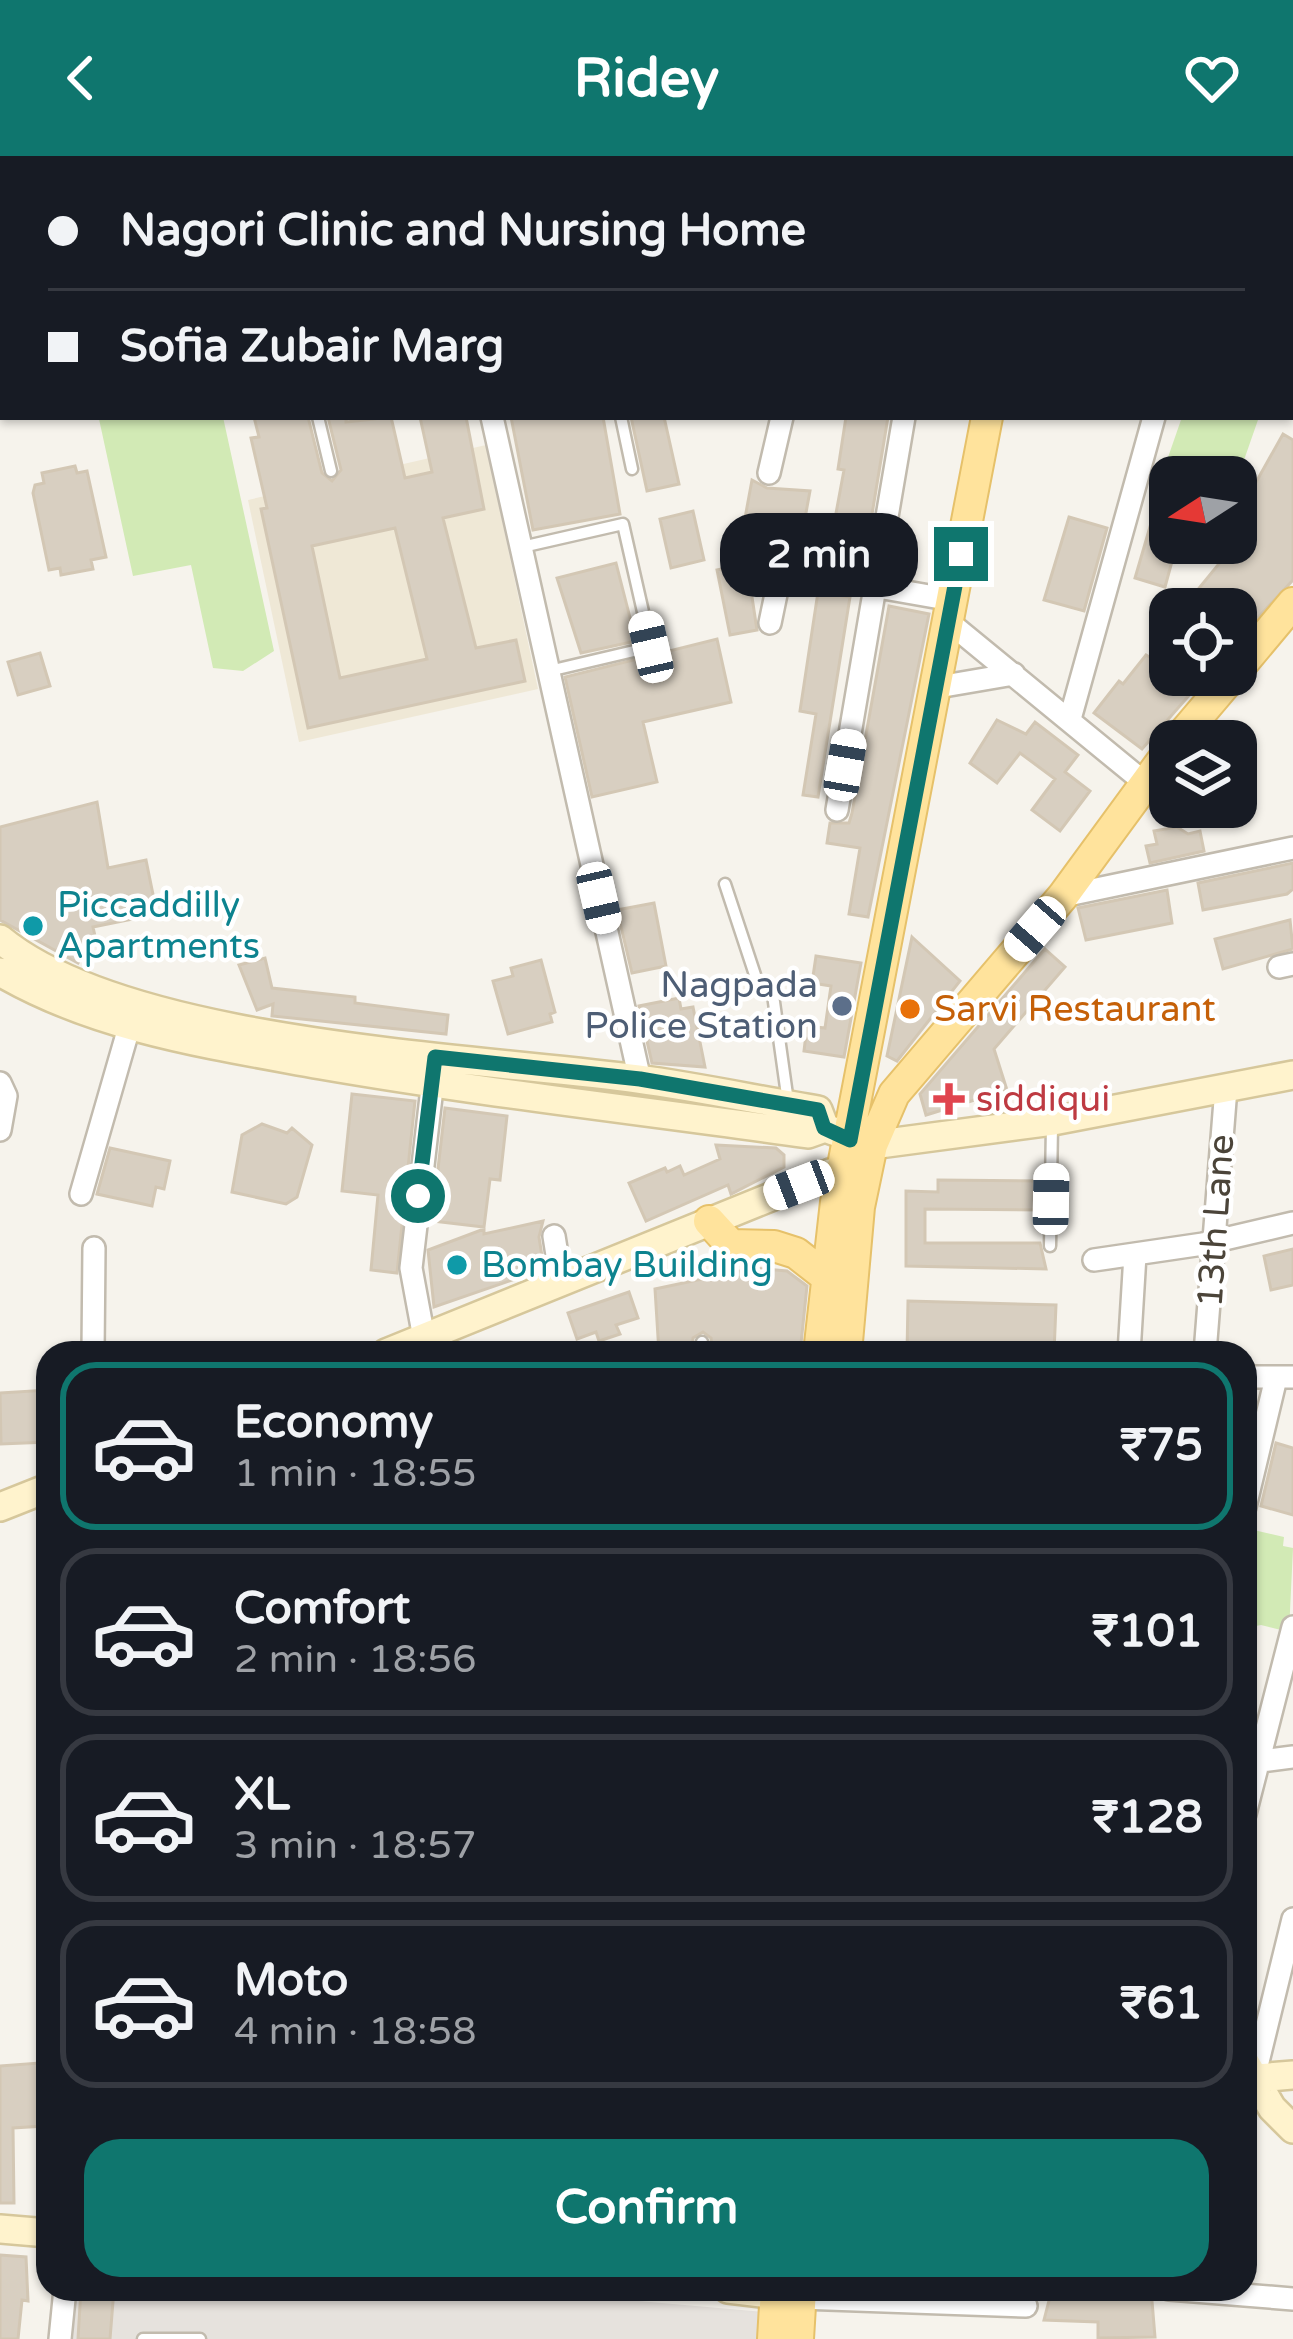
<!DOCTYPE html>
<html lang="en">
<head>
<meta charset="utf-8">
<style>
  :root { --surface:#171b24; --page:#242831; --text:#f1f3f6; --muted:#9ea1a6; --line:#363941; --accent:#0f766e }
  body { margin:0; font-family:"Varela Round",sans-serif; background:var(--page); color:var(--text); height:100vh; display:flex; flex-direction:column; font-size:45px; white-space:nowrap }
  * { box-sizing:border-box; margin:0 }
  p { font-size:39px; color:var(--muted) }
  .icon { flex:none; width:66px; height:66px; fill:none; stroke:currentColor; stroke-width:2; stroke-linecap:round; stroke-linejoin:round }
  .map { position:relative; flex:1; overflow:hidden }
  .panel { position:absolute; left:36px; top:1185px; width:1221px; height:960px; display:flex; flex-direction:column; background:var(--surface); border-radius:36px; box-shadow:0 3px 9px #0004 }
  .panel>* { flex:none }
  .top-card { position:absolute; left:0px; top:0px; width:1293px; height:264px; box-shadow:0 3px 9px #0004; display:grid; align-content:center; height:264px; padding:0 48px; background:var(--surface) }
  .needle { width:78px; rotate:258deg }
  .fabs { position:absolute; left:1149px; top:300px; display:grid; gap:24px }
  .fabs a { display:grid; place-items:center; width:108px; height:108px; border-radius:24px; background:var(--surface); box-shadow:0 3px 9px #0004; font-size:60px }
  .end { position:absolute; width:54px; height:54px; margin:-27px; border:15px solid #0f766e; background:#fff; box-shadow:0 0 0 6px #fff }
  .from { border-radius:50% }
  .bubble { position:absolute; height:84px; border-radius:36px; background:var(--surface); box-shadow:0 3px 9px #0004; font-size:39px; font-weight:700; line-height:84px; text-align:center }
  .car { position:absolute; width:36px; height:72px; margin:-36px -18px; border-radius:15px; box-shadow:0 0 9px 3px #0007; background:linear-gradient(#fff 24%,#345 0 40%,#fff 0 76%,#345 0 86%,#fff 0) }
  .top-card b { display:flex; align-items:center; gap:42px; height:114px; font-size:45px }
  .top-card b+b { border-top:3px solid var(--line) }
  .top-card i { width:30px; height:30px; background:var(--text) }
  ul { padding:21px 0 0; list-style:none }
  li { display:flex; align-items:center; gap:36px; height:168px; margin:0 24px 18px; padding:0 24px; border:6px solid var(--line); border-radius:36px }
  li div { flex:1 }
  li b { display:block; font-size:45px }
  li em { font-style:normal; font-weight:700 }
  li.current { border-color:var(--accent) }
  li>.icon { width:108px; height:108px; stroke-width:1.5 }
  .primary-button { display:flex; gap:24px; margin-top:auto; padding:24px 48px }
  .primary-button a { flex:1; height:138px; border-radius:36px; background:var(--accent); color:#fff; font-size:48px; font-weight:700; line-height:138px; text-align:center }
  header { display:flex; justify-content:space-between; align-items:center; height:156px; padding:0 48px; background:var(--accent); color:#fff; font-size:54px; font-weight:700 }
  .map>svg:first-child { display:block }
</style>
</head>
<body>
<header><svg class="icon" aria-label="back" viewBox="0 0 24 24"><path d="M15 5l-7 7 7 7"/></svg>Ridey<svg class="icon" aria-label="heart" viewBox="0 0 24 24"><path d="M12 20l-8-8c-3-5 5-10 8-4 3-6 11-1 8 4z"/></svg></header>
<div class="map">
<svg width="1293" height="2183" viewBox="0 0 1293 2183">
  <rect width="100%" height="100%" fill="#f6f3ec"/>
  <path fill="#e6e2dd" d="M77,2133h426l261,23 -1,27h-690z"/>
  <path fill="#efe8d6" d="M486,289l52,244 -239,53 -51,-242z"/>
  <path fill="#d2eab5" d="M84,261h139l51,234 -31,20 -30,-3 -22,-103 -58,11 -34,-157z
    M1182,261h77l-23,66v-6h-46l-25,-11z
    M1245,1372l39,9 -1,9 10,2 -4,84 -28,-7 -16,3z"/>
  <path fill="#d8cfc1" stroke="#d3c7b4" stroke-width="3" fill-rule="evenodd" d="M254,261h54l14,56 10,8 9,-11 -13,-53h18v5l45,-5 14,61 27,-6 -12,-55h46l18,92 -41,9 33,130 40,-8 9,41 -217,47 -47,-219 6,-1 -16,-70 8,-1zM395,372l32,131 -87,19 -28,-132z
    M511,261h92l17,97 -87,16z
    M631,261h33l15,67 -32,7z
    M846,261h42l-25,152 -36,-7 17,-92 -6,-1z
    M1283,278l10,6v140l-57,61v-32h-54l54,-66v-25z
    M75,310l2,7 10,-2 19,86 -15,3 2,9 -32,6 -1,-7 -11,2 -16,-77 2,-8 9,-2 -2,-10z
    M1166,316l4,71h7l-12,44 -30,-9z
    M752,324l15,8 43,3 -7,38 -58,-11z
    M693,355l11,49 -33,8 -11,-49z
    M1069,361l38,11 -23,83 -40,-11z
    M616,407l20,78 -55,12 -24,-75z
    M747,408l10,66 -27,5 -13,-65z
    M818,436l32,5 -32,200 -15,-2 13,-81 -16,-3z
    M889,450l40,8 -61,303 -19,-3 11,-66 -33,-5 3,-20h19l3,-10z
    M1170,471v48h37l-65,74 -48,-36 25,-32 4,3 23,-29 5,3z
    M717,483l14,63 -88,20 14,60 -65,15 -27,-120z
    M40,497l10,33 -32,9 -10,-33z
    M997,564l29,14 9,-12 43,33 -13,17 25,19 -30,40 -28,-21 23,-31 -35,-26 -23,30 -27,-20z
    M97,646l11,66 38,-8 11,54 -64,13 2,9 -17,27 -78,-43v-93z
    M1177,671l11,7 12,-3 4,20 -54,12 -4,-17 11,-2 -3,-13z
    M1293,707v26l-6,5 -84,16 -5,-27z
    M1167,734l5,33 -86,17 -8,-32z
    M654,747l12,63 -34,7 -15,-63z
    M1290,764l3,29 -70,20 -8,-30z
    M912,781l48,44 -63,80 -10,-5z
    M1045,793l20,18 -71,82 13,41 -81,25 -6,-21z
    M816,800l45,7 -17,94 -40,-6 3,-25 18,2 6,-42 -19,-3z
    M265,802l7,30 83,9v6l93,12 -2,19 -174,-18 1,-12 -16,6 -18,-45z
    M541,804l14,52 -5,2 2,8 -44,12 -15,-53 20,-5 -2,-8z
    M679,842l2,11 12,-2 12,60 -53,-4 -13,-57z
    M352,938l63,7 -18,172 -26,-3 7,-75 -36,-4z
    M445,952l62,8 -7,64 -10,-1 -6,48 -52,-6z
    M262,968l25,9 5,-5 20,17 -15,52 -11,7 -54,-12 10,-57z
    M716,989l60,3 8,7v12l-53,27 -3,-9 -82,36 -17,-38 36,-15 2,4 13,-6 4,9 36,-16z
    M110,992l60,13 -6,28 -8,-2 -4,19 -55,-12z
    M938,1024l103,1v29l-116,-1v34h115l6,26 -140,-3v-75l32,1z
    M543,1065l-4,16 5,32 -110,38 -6,-57 56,-21v5z
    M1293,1093v36l-22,5 -7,-34z
    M754,1112l33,3 20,15 -7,67h-88l-1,-15 -8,-6 -10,6 -1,15h-33l-4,-64z
    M629,1136l9,26 -22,7 4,9 -21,7 -3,-9 -19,7 -9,-26z
    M908,1145l148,4 -2,48h-147z
    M48,1234v52l-47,2 -1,-51z
    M1276,1287l17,5v67l-32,-9z
    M39,1907l5,63 -31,2 1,75h-14v-137z
    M0,2099l26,2 2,44 -6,-1 -4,39h-18z
    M81,2133h33l-4,50h-32z
    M1052,2133h99l4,48 -57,1v-16l-54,-2z"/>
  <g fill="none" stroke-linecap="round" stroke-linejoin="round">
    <g stroke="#c2bbae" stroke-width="15">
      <path id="lane" d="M318,261l13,54
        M621,261l11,52
        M522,391l101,-23 28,123 -102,24
        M725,728l33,100 15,11 15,107
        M1050,1090l2,-121
        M702,1197v-11
        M143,2183h57"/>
    </g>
    <g stroke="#c2bbae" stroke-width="26">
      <path id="street" d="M441,0l1,3
        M1226,3l1,-3
        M1290,123l3,-10
        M1290,212l3,1
        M492,261l148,663
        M769,317l13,-56
        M770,467l11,-53 171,30
        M950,467l195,160
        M938,531l76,-13
        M1070,563l84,-302
        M837,654l67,-393
        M1063,740l230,-48
        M1279,811l14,-3
        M0,927l6,13 -6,34
        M81,1038l49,-170
        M554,1080l7,44
        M1094,1104l109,-16 90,-21
        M424,1182l-13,-70 23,-197
        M93,1197l1,-105
        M1129,1197l6,-98
        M1205,1197l21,-265
        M1245,1221h48
        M1245,1351l31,-129
        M1252,1606l41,-5
        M1245,1658l48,-187
        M1254,1922l39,-159
        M1169,2133l124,10
        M800,2142l226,8
        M60,2183l5,-50"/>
    </g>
    <g stroke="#d6c79b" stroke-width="32">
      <path id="secondary" d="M0,111l3,-1
        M0,783c127,105 471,118 638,140 60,8 120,21 180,31l7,18
        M0,816c97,57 212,73 321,93 162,28 325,46 487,69l17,-6 47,17 181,-24 240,-46
        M386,1197l444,-180 33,-2
        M0,1351l48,-19
        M1245,1906l27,46 21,21
        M1245,1923l48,-4
        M0,2073l48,4
        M728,2133l67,8"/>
    </g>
    <g stroke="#e6c16a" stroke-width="34">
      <path id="primary" d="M200,3l10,-3
        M311,3l10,-3
        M1034,3l1,-3
        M0,57l3,-1
        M0,89l3,-1
        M1236,515l57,-68
        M1177,585l56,-66
        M709,1065l22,24 43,1 22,7 32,25
        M819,1197l17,-151 151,-785
        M846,1197l13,-146 13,-62 22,-51 169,-198 107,-146
        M773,2183l3,-50
        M798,2183l3,-50"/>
    </g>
    <use href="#lane" stroke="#fff" stroke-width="10"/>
    <use href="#street" stroke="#fff" stroke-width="21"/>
    <use href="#secondary" stroke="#fff3cd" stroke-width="27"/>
    <use href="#primary" stroke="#ffe39c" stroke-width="30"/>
  </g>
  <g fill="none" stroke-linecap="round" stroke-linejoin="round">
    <path stroke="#0f766e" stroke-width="15" d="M418,1040l17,-139 205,22 178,31 6,18 26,12 111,-586"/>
  </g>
  <g fill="#0f9aa8" stroke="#fff" stroke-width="4.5">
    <circle cx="33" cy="770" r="12"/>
    <circle cx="457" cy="1109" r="12"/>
  </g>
  <circle fill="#5c6f8a" stroke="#fff" stroke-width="4.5" cx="842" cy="850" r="12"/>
  <circle fill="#e8710a" stroke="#fff" stroke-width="4.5" cx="910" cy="853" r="12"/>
  <path fill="#e0444e" stroke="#fff" stroke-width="4.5" d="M943 925h12v12h12v12h-12v12h-12v-12h-12v-12h12z"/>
  <g text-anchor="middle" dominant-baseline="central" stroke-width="9" stroke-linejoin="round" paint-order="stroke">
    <g font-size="36" fill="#0d838f" stroke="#fff" text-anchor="start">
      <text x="57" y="749">Piccaddilly<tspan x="57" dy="41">Apartments</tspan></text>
      <text x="481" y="1109">Bombay Building</text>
    </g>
    <g font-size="36" fill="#4e5e75" stroke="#fff" text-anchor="end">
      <text x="818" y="829">Nagpada<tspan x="818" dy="41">Police Station</tspan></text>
    </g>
    <g font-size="36" fill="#c56008" stroke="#fff" text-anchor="start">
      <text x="934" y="853">Sarvi Restaurant</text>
    </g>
    <g font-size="36" fill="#be3a42" stroke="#fff" text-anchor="start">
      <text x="976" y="943">siddiqui</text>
    </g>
    <g font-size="36" fill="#4b4439" stroke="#fff">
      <text transform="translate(1216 1065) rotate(-86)">13th Lane</text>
    </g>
  </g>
</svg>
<div class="fabs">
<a><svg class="needle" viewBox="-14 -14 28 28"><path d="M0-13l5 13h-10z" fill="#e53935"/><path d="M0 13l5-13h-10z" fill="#9ea1a6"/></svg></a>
<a><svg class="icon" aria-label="locate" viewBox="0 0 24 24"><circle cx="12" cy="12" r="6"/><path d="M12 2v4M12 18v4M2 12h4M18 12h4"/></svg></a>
<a><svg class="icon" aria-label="layers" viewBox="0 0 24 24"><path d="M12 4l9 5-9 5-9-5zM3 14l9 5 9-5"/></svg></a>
</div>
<i class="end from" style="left:418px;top:1040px"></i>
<i class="end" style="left:961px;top:398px"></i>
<div class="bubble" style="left:720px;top:357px;width:198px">2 min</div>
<i class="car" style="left:651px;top:491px;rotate:347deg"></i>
<i class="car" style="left:845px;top:609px;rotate:10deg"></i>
<i class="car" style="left:599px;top:742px;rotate:167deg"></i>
<i class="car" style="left:1035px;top:773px;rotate:221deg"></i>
<i class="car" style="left:799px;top:1029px;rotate:249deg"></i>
<i class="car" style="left:1051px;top:1043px;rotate:1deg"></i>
<div class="top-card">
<b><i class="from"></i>Nagori Clinic and Nursing Home</b>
<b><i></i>Sofia Zubair Marg</b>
</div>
<section class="panel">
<ul>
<li class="current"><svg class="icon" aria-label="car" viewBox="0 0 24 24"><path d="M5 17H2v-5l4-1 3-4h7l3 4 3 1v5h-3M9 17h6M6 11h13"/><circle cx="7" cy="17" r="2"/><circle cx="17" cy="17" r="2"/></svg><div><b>Economy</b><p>1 min · 18:55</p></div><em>₹75</em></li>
<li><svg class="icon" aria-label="car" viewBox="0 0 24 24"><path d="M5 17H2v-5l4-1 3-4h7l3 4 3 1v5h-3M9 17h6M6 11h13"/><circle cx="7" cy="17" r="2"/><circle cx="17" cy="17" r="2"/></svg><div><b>Comfort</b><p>2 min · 18:56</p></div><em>₹101</em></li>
<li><svg class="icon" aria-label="car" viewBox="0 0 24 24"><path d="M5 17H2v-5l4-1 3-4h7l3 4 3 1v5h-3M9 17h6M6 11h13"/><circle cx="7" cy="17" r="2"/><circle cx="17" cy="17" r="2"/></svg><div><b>XL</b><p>3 min · 18:57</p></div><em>₹128</em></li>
<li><svg class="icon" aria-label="car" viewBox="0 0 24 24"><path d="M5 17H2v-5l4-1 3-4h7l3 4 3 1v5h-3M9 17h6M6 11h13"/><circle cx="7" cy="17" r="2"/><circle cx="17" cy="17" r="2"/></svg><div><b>Moto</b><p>4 min · 18:58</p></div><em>₹61</em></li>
</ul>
<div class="primary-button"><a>Confirm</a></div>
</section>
</div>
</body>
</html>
